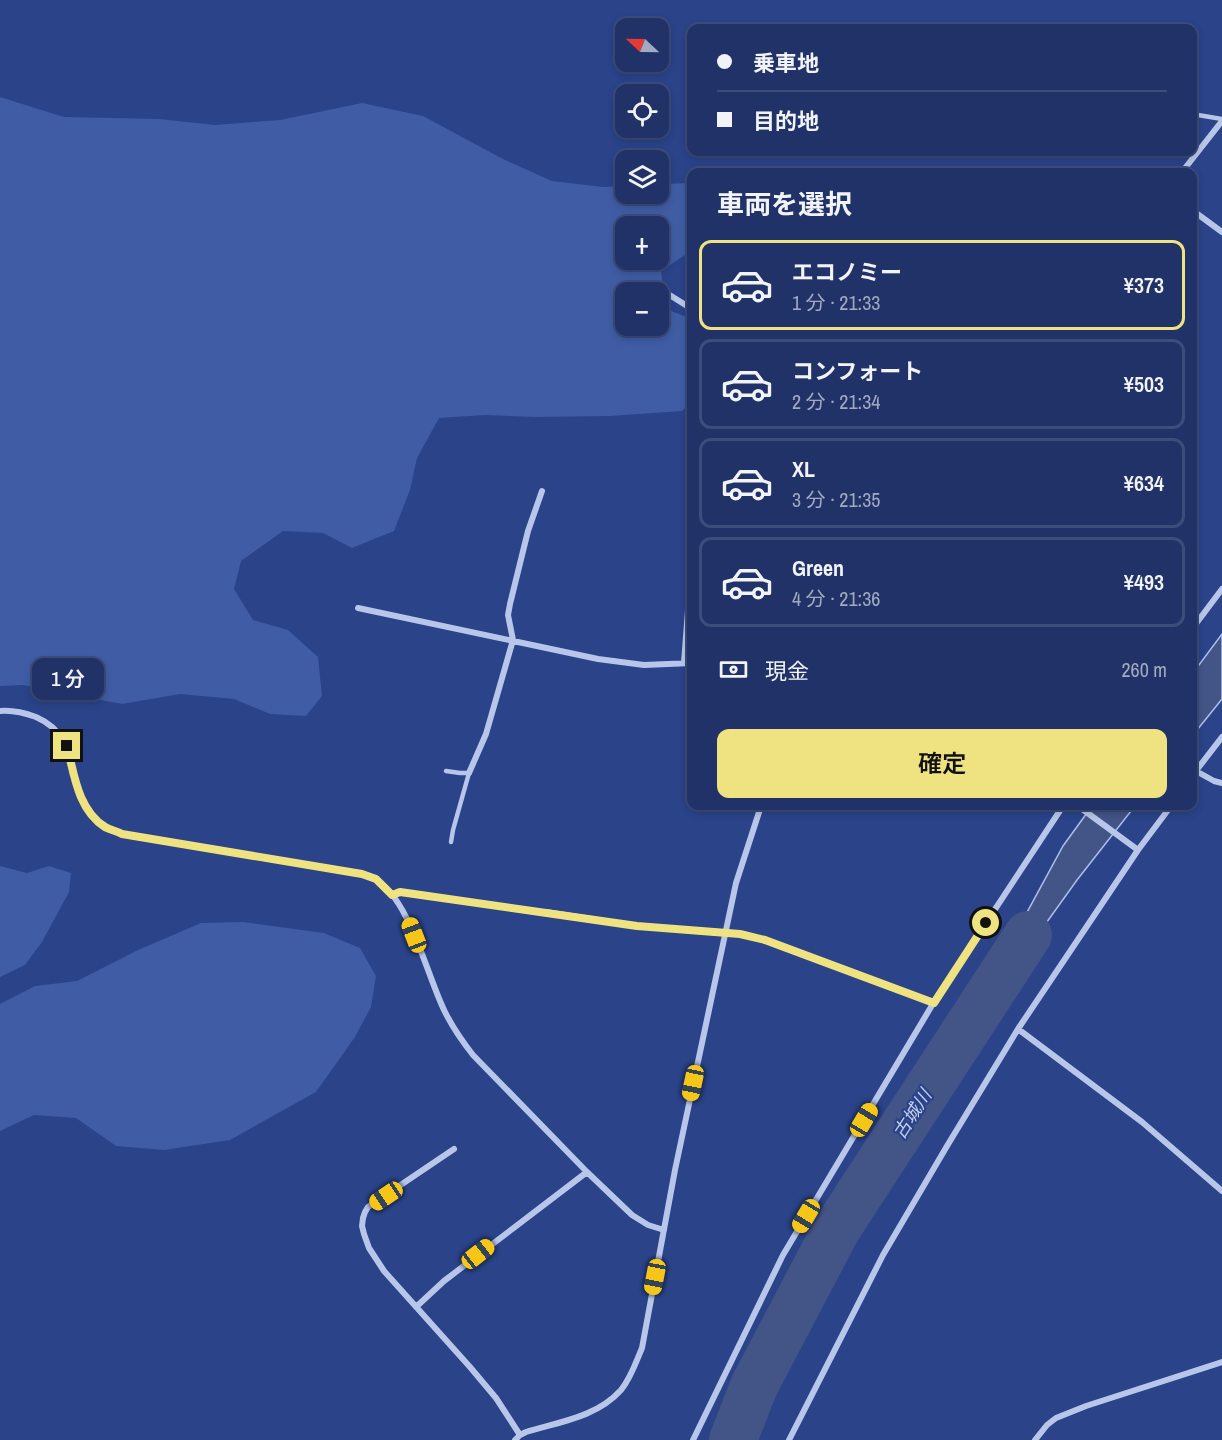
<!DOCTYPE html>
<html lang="ja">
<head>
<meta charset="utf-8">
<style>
  :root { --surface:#203267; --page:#2d3e70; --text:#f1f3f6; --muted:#a2aac0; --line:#3d4d7b; --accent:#efe280 }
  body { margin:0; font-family:"Archivo Narrow","Noto Sans JP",sans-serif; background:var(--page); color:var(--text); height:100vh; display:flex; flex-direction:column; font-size:22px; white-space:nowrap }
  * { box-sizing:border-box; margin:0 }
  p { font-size:20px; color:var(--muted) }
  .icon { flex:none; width:33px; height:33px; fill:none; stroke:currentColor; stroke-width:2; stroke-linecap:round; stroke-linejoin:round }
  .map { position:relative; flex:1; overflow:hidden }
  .side { position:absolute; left:687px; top:168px; width:510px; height:642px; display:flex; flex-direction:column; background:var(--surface); border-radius:12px; box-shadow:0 3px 9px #0003,0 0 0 2px var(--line) }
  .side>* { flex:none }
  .guide { position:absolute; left:687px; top:24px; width:510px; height:132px; border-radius:12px; box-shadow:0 3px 9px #0003,0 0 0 2px var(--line); display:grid; align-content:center; height:132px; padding:0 30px; background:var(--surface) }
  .needle { width:39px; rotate:292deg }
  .controls { position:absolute; left:615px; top:18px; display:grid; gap:12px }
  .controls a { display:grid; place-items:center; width:54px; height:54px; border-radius:12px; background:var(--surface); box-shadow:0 3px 9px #0003,0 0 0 2px var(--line); font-size:30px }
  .end { position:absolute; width:27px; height:27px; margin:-14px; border:8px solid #efe280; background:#111; box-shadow:0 0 0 3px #111 }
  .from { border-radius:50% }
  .bubble { position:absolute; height:42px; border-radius:12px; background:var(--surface); box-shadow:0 3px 9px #0003,0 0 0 2px var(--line); font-size:20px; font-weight:600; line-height:42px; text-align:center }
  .car { position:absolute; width:18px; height:36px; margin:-18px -9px; border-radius:8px; box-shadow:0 0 4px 2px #0007; background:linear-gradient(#f5c518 24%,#345 0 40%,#f5c518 0 76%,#345 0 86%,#f5c518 0) }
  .guide b { display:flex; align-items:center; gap:21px; height:57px; font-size:22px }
  .guide b+b { border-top:2px solid var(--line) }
  .guide i { width:15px; height:15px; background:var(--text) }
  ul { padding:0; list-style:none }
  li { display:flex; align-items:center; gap:18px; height:90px; margin:0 12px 9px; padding:0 18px; border:3px solid var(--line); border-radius:12px }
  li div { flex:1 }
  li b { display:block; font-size:22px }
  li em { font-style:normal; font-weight:600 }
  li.on { border-color:var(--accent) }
  li>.icon { width:54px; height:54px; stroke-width:1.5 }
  h2 { padding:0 30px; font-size:27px; line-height:72px }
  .pay { display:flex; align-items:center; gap:15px; height:66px; padding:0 30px; font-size:22px }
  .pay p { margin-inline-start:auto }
  .primary-button { display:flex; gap:12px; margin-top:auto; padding:12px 30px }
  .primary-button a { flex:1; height:69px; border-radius:12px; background:var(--accent); color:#111; font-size:24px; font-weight:600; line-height:69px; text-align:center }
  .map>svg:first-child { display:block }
</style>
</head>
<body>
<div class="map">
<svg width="1222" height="1440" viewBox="0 0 1222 1440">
  <rect width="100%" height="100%" fill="#2a4389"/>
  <path fill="#3f5ca5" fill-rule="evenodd" d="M0,97l64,20 95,2 56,6 65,-5 82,-17 61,13 80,43 49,22 52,6 21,-1 1,8h32l1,-10 32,-1v68l-30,20 5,38 23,9 2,5v79l-9,9 -72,5 -75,1 -50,-2 -46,3 -22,40 -7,32 -16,41 -42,17 -29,-15 -40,-2 -42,30 -7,28 19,31 35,10 30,27 4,39 -16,20 -36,-2 -36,-15 -54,-5 -58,10 -99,-19 -23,1zM626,226h32v34h-32zM626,292h32v34h-32z
    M0,866l27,7 22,-7 22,7 -2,19 -27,50 -17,23 -25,12z
    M243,922l81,11 36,15 16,28 -5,31 -16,30 -39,55 -86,48 -66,10 -48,-4 -40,-28 -42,-3 -34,16v-127l35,-18 42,-5 61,-31 63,-27z"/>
  <path fill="#435487" stroke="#adbee9" stroke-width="1.5" d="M1222,634v65l-29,36v-62z
    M1092,806h43l-58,74 -53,74 -50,56 89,-164z"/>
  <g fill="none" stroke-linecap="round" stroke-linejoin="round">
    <path stroke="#435487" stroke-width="48" d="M733,1440l21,-54 82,-156 192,-295"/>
    <path stroke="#b8c6e9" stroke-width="4.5" d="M1192,114l30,5
      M446,771l14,2h9l-16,57 -2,12
      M392,895l8,-3 14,2 132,18"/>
    <path stroke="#b8c6e9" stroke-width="6" d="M1182,172l40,-51
      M1192,210l30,22
      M668,294l24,15
      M358,608l240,51 46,6 48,-2
      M1192,629l30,-40
      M684,663l4,-53 4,-17
      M0,711c12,-1 25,2 36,6 43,19 30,57 50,90 8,14 21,21 36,27l240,40c4,1 9,3 13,5 35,20 52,97 70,133 8,16 17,29 28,43l114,117 45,43 16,10 16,5
      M1196,771l18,10 8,2
      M469,773l17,-39 27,-94 -5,-25 2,-11 18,-73 14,-40
      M1192,776l30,-39
      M1078,806l60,44
      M546,912l91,14 103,8 25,6 169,63
      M1018,1029l124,93 80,69
      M454,1149l-86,58 -3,5 -2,6 -1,8 2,8 5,14 15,23 86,96 26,31 24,37
      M416,1307l28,-26 143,-109
      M515,1440l5,-5 6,-3c33,-10 71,-15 95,-42 10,-12 15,-28 21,-42l33,-178 61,-287 25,-77
      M693,1440l90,-185 151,-253 129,-196
      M789,1440l94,-185 64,-109 71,-117 120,-179 33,-44
      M1035,1440l12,-15 9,-7 30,-12 136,-44"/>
  </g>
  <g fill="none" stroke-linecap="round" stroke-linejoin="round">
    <path stroke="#efe280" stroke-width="8" d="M67,746c7,28 11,64 38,81 5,3 12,4 17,7l240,40 14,5 16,16 8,-3 14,2 223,32 103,8 25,6 169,63 52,-80"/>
  </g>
  <g text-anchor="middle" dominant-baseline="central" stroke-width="4.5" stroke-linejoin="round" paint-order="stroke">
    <g font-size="18" font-style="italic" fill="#c4d0f0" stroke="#2a4389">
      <text transform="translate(912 1114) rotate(-57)">古城川</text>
    </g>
  </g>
</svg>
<div class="controls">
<a><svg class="needle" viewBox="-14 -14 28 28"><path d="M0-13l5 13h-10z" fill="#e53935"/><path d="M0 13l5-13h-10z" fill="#a2aac0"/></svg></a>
<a><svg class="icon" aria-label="locate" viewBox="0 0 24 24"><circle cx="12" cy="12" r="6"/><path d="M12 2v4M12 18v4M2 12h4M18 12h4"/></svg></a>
<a><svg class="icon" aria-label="layers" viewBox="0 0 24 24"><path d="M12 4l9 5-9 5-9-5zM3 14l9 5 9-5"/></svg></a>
<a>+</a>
<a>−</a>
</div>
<i class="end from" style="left:986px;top:923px"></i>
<i class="end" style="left:67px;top:746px"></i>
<div class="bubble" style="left:32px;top:658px;width:72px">1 分</div>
<i class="car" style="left:414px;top:935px;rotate:339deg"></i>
<i class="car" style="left:693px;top:1083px;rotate:192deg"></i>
<i class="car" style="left:864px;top:1120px;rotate:31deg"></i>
<i class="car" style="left:386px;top:1196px;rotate:236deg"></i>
<i class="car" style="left:806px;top:1216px;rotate:211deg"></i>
<i class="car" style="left:478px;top:1254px;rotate:52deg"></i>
<i class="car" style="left:655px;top:1277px;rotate:191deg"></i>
<div class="guide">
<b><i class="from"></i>乗車地</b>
<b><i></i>目的地</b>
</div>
<section class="side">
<h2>車両を選択</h2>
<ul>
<li class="on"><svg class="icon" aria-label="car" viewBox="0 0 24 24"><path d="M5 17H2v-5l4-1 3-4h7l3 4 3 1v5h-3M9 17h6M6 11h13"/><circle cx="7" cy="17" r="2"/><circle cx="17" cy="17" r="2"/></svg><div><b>エコノミー</b><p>1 分 · 21:33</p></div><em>¥373</em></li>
<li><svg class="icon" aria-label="car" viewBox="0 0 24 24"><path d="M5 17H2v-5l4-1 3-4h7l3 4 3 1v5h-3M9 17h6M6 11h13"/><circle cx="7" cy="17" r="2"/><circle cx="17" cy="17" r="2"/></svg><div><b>コンフォート</b><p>2 分 · 21:34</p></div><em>¥503</em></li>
<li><svg class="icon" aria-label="car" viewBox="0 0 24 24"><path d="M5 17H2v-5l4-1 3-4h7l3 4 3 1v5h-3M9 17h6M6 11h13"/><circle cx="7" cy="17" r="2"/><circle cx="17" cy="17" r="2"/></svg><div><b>XL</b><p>3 分 · 21:35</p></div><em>¥634</em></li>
<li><svg class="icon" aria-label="car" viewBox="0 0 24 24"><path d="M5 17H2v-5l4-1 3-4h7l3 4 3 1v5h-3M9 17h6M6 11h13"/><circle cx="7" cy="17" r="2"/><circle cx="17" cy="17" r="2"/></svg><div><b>Green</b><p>4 分 · 21:36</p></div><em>¥493</em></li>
</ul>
<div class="pay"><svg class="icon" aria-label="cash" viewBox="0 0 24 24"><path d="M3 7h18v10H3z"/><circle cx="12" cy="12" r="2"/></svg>現金<p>260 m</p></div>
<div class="primary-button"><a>確定</a></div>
</section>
</div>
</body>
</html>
